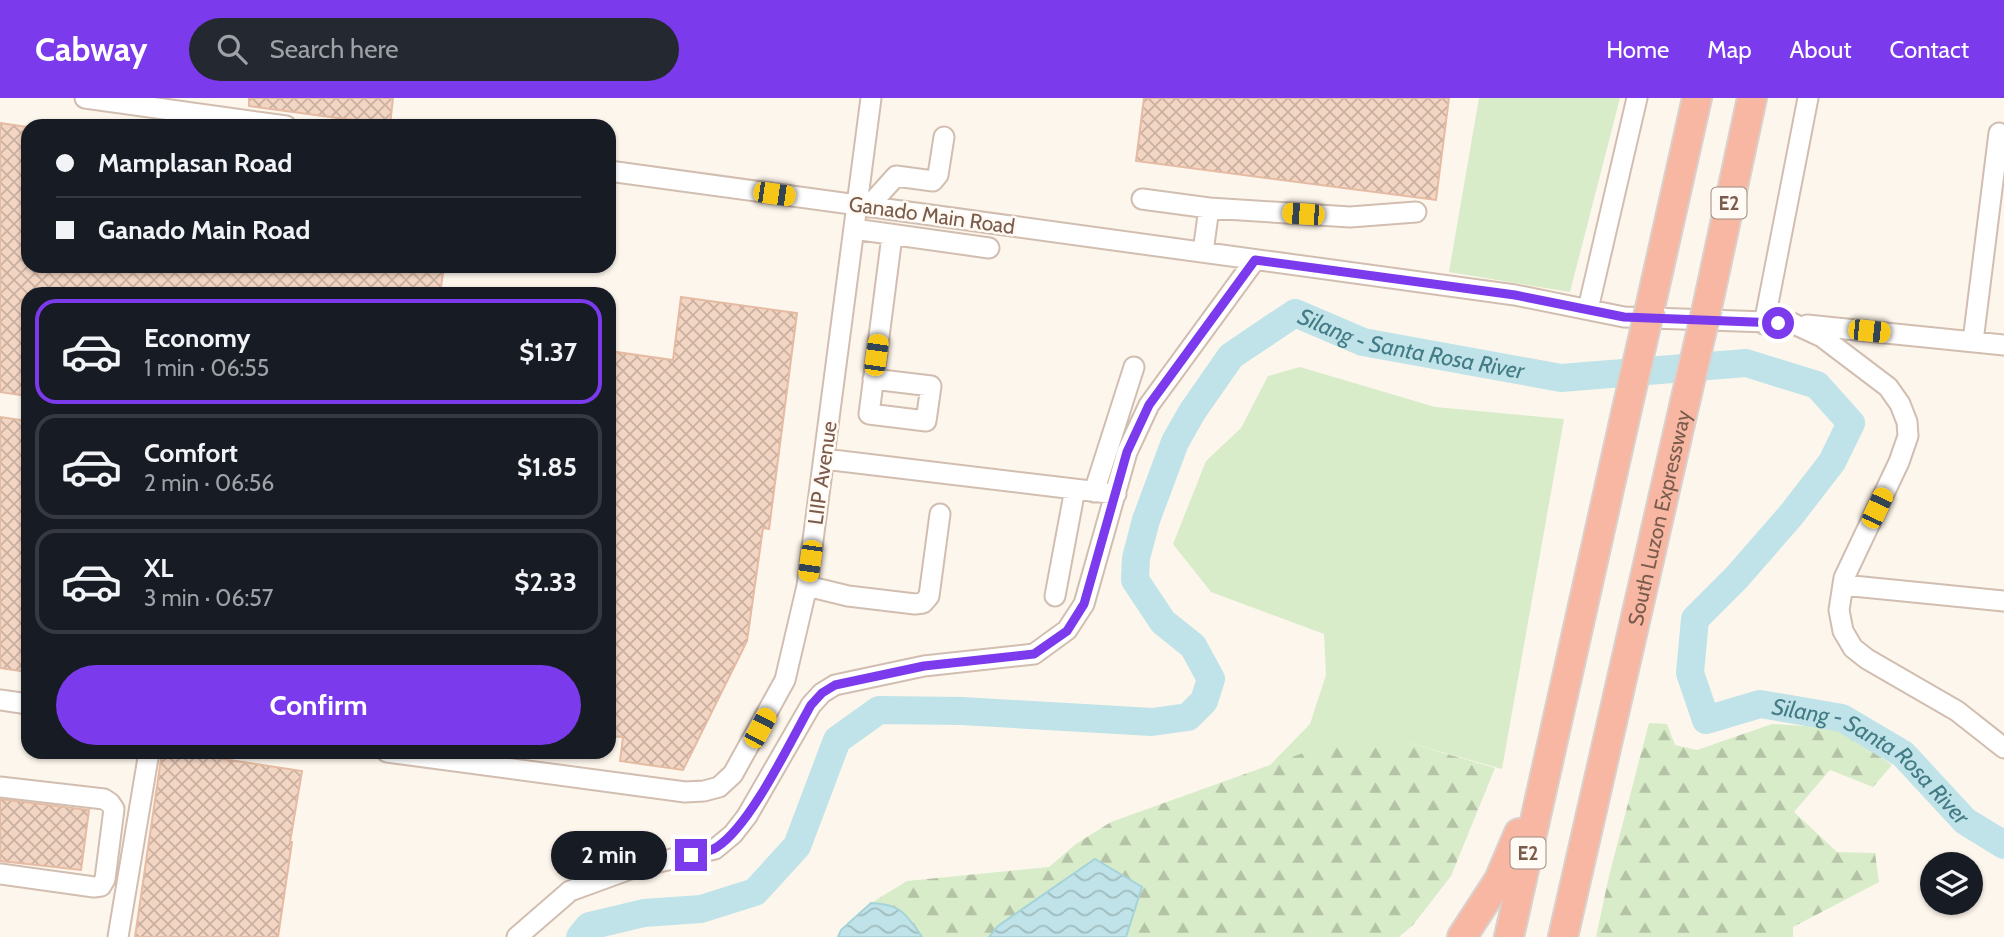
<!DOCTYPE html>
<html lang="en">
<head>
<meta charset="utf-8">
<style>
  :root { --surface:#171b24; --page:#242831; --text:#f1f3f6; --muted:#9ea1a6; --line:#363941; --accent:#7c3aed }
  body { margin:0; font-family:Cabin,sans-serif; background:var(--page); color:var(--text); height:100vh; display:flex; flex-direction:column; font-size:26px; white-space:nowrap }
  * { box-sizing:border-box; margin:0 }
  p { font-size:23px; color:var(--muted) }
  .icon { flex:none; width:38px; height:38px; fill:none; stroke:currentColor; stroke-width:2; stroke-linecap:round; stroke-linejoin:round }
  .map { position:relative; flex:1; overflow:hidden }
  .sheet { position:absolute; left:21px; top:189px; width:595px; height:472px; display:flex; flex-direction:column; background:var(--surface); border-radius:21px; box-shadow:0 2px 5px #0004 }
  .sheet>* { flex:none }
  .guide { position:absolute; left:21px; top:21px; width:595px; height:154px; border-radius:21px; box-shadow:0 2px 5px #0004; display:grid; align-content:center; height:154px; padding:0 35px; background:var(--surface) }
  .controls { position:absolute; left:1920px; top:754px; display:grid; gap:14px }
  .controls a { display:grid; place-items:center; width:63px; height:63px; border-radius:50%; background:var(--surface); box-shadow:0 2px 5px #0004; font-size:35px }
  .end { position:absolute; width:32px; height:32px; margin:-16px; border:9px solid #7c3aed; background:#fff; box-shadow:0 0 0 4px #fff }
  .from { border-radius:50% }
  .bubble { position:absolute; height:49px; border-radius:24px; background:var(--surface); box-shadow:0 2px 5px #0004; font-size:23px; font-weight:700; line-height:49px; text-align:center }
  .car { position:absolute; width:21px; height:42px; margin:-21px -10px; border-radius:9px; box-shadow:0 0 5px 2px #0007; background:linear-gradient(#f5c518 24%,#345 0 40%,#f5c518 0 76%,#345 0 86%,#f5c518 0) }
  .guide b { display:flex; align-items:center; gap:24px; height:66px; font-size:26px }
  .guide b+b { border-top:2px solid var(--line) }
  .guide i { width:18px; height:18px; background:var(--text) }
  ul { padding:12px 0 0; list-style:none }
  li { display:flex; align-items:center; gap:21px; height:105px; margin:0 14px 10px; padding:0 21px; border:4px solid var(--line); border-radius:21px }
  li div { flex:1 }
  li b { display:block; font-size:26px }
  li em { font-style:normal; font-weight:700 }
  li.current { border-color:var(--accent) }
  li>.icon { width:63px; height:63px; stroke-width:1.5 }
  .cta { display:flex; gap:14px; margin-top:auto; padding:14px 35px }
  .cta a { flex:1; height:80px; border-radius:42px; background:var(--accent); color:#fff; font-size:28px; font-weight:700; line-height:80px; text-align:center }
  header { display:flex; align-items:center; gap:42px; box-sizing:border-box; height:98px; padding:0 35px; background:var(--accent); color:#fff }
  header strong { font-size:33px }
  nav { display:flex; gap:38px; margin-inline-start:auto; font-size:24px }
  .search { width:490px; height:63px; background:var(--page); display:flex; align-items:center; gap:18px; box-sizing:border-box; padding:0 24px; border-radius:38px; color:var(--muted); font-size:26px }
  .map>svg:first-child { display:block }
</style>
</head>
<body>
<header>
<strong>Cabway</strong>
<div class="search"><svg class="icon" aria-label="search" viewBox="0 0 24 24"><circle cx="10" cy="10" r="6"/><path d="M15 15l6 6"/></svg>Search here</div>
<nav><a>Home</a><a>Map</a><a>About</a><a>Contact</a></nav>
</header>
<div class="map">
<svg width="2004" height="839" viewBox="0 0 2004 839">
  <defs>
    <pattern id="forest-firs" width="22" height="20" patternUnits="userSpaceOnUse" patternTransform="scale(1.75)"><rect width="22" height="20" fill="#d8ecc9"/><path d="M5 1l3.5 6h-7zM16 11l3.5 6h-7z" fill="#b4c2a5"/></pattern>
    <pattern id="water-waves" width="16" height="10" patternUnits="userSpaceOnUse" patternTransform="scale(1.75)"><rect width="16" height="10" fill="#bfe3e8"/><path d="M0 5q4-4 8 0t8 0" fill="none" stroke="#a0bbbe"/></pattern>
    <pattern id="building-cross-hatch" width="8" height="8" patternUnits="userSpaceOnUse" patternTransform="scale(1.75)"><rect width="8" height="8" fill="#f3d5c3"/><path d="M0 0l8 8M0 8l8-8" fill="none" stroke="#cab0a1"/></pattern>
  </defs>
  <rect width="100%" height="100%" fill="#fdf6ec"/>
  <path fill="#d8ecc9" d="M1479,0h141l-50,194 -121,-20z
    M1300,269l135,40 129,12 -62,350 -96,-27 -117,16 -19,7 40,-41 16,-49 -2,-41 -113,-42 -38,-48 33,-83 35,-33 27,-52z"/>
  <path fill="url(#forest-firs)" d="M1649,625l18,1 8,21 22,5 75,-26 66,4 54,37 -19,22 -43,-17 -36,42 43,40 38,1 4,29 -86,45v10h-197l13,-61z
    M1406,644l89,26 -44,108 -38,49 -14,12h-273l16,-50 -144,39 -9,11h-67c-16,-23 -21,-32 -51,-34l36,-22 142,-14 27,-23 35,-22 206,-74z"/>
  <path fill="url(#water-waves)" stroke="#a5d3da" stroke-width="2" d="M1095,761l47,28 -16,50h-137l9,-11z
    M871,805c30,1 35,11 51,34h-84l3,-7z"/>
  <g fill="none" stroke-linecap="round" stroke-linejoin="round">
    <path stroke="#bfe3e8" stroke-width="28" id="s1" d="M580,839l9,-11 55,-13 57,-4 54,-17 42,-46 40,-106 42,-30 83,1 190,11 36,-5 16,-16 7,-22 -18,-33 -30,-24 -28,-42 1,-22 10,-38 29,-78 17,-30 39,-56 64,-43 68,29 198,36 185,-15 71,22 34,38 -19,39 -41,53 -54,62 -42,42 -5,54 16,47 54,-16 82,14 61,36 62,67 39,24"/>
  </g>
  <path fill="url(#building-cross-hatch)" stroke="#e6bba3" stroke-width="2" d="M249,0h144l-3,27 -141,-19z
    M1144,0h305l-13,102 -300,-39z
    M0,25l28,4v139h416l-4,28h-412v102l-28,-4z
    M681,199l116,16 -28,216 -6,-1 -16,113 -64,129 -63,-9 3,-24 -14,-1v-385l64,9z
    M0,319l28,4v123l-7,52 7,1v75l-28,-4z
    M162,654h15l125,19 -12,71h2l-14,95h-143z
    M0,701l89,11 -8,60 -81,-9z"/>
  <g fill="none" stroke-linecap="round" stroke-linejoin="round">
    <g stroke="#d1beb0" stroke-width="23">
      <path id="minor" d="M85,0l201,28
        M609,73l906,124 109,22 168,6 30,14 66,50 12,17 7,18 1,14 -9,26 -55,116 -5,32 4,21 10,17 14,11 90,52 47,37
        M1142,101l67,9
        M868,109l28,-31 37,5 5,-6 6,-38
        M854,131l135,19
        M1203,154l6,-44 141,9 66,-5
        M1588,211l49,-211
        M1764,226l44,-226
        M1807,227l197,20
        M1973,243l26,-208
        M873,281l58,7 -5,35 -57,-7 23,-178
        M824,361l292,35
        M1094,394l40,-125
        M1843,487l161,16
        M807,488l41,10 67,8 8,-1 6,-7 11,-82
        M1055,498l20,-107
        M0,602l28,4
        M387,654l298,40 19,-1 15,-4 14,-13 52,-94 22,-94 64,-488
        M0,689l104,12 6,4 4,6 -9,70 -4,7 -7,1 -94,-13
        M118,839l31,-185
        M517,839l53,-46 63,-23 82,-19 18,-15 14,-18 64,-111 11,-12 13,-8 89,-19 110,-12 33,-24 17,-26 43,-152 22,-47 106,-145"/>
    </g>
    <g stroke="#dad1cd" stroke-width="32">
      <g id="highway">
        <path d="M1650,210l47,-210"/>
        <path d="M1707,210l45,-210"/>
        <path d="M1462,839l37,-57 20,-47"/>
        <path d="M1509,839l117,-524"/>
        <path id="s2" d="M1563,839l122,-535"/>
      </g>
    </g>
    <use href="#minor" stroke="#fff" stroke-width="19"/>
    <use href="#highway" stroke="#f7b7a3" stroke-width="28"/>
    <g stroke="#dad1cd" stroke-width="32" stroke-linecap="butt">
      <path id="highway-bridge" d="M1685,304l22,-94
        M1626,315l24,-105"/>
    </g>
    <use href="#highway-bridge" stroke="#f7b7a3" stroke-width="28"/>
  </g>
  <g fill="none" stroke-linecap="round" stroke-linejoin="round">
    <path stroke="#7c3aed" stroke-width="9" d="M691,757c8,-2 19,-3 26,-8 34,-22 73,-105 94,-142l11,-12 13,-8 89,-19 110,-12 33,-23 17,-27 43,-152 22,-47 106,-145 260,35 109,22 154,6"/>
  </g>
  <g text-anchor="middle" dominant-baseline="central" stroke-width="5" stroke-linejoin="round" paint-order="stroke">
    <g fill="#fffaf3" stroke="#a28b7f" stroke-width="2">
      <rect x="1711.5" y="89.5" width="35" height="31" rx="5"/>
      <rect x="1510.5" y="739.5" width="35" height="31" rx="5"/>
    </g>
    <g font-size="19" font-weight="bold" fill="#7a5c4d">
      <text x="1729" y="105">E2</text>
      <text x="1528" y="755">E2</text>
    </g>
    <g font-size="21" fill="#7a5c4d" stroke="#fffaf3">
      <text transform="translate(932 117) rotate(8)">Ganado Main Road</text>
      <text transform="translate(822 375) rotate(-82)">LIIP Avenue</text>
      <text stroke="none"><textPath href="#s2" startOffset="430">South Luzon Expressway</textPath></text>
    </g>
    <g font-size="23" font-style="italic" fill="#437c86" stroke="#fffaf3">
      <text stroke="none"><textPath href="#s1" startOffset="1339">Silang - Santa Rosa River</textPath></text>
      <text stroke="none"><textPath href="#s1" startOffset="2345">Silang - Santa Rosa River</textPath></text>
    </g>
  </g>
</svg>
<div class="controls">
<a><svg class="icon" aria-label="layers" viewBox="0 0 24 24"><path d="M12 4l9 5-9 5-9-5zM3 14l9 5 9-5"/></svg></a>
</div>
<i class="end from" style="left:1778px;top:225px"></i>
<i class="end" style="left:691px;top:757px"></i>
<div class="bubble" style="left:551px;top:733px;width:116px">2 min</div>
<i class="car" style="left:774px;top:96px;rotate:98deg"></i>
<i class="car" style="left:1303px;top:116px;rotate:274deg"></i>
<i class="car" style="left:1869px;top:233px;rotate:96deg"></i>
<i class="car" style="left:876px;top:257px;rotate:8deg"></i>
<i class="car" style="left:1877px;top:410px;rotate:25deg"></i>
<i class="car" style="left:810px;top:463px;rotate:188deg"></i>
<i class="car" style="left:760px;top:630px;rotate:28deg"></i>
<div class="guide">
<b><i class="from"></i>Mamplasan Road</b>
<b><i></i>Ganado Main Road</b>
</div>
<section class="sheet">
<ul>
<li class="current"><svg class="icon" aria-label="car" viewBox="0 0 24 24"><path d="M5 17H2v-5l4-1 3-4h7l3 4 3 1v5h-3M9 17h6M6 11h13"/><circle cx="7" cy="17" r="2"/><circle cx="17" cy="17" r="2"/></svg><div><b>Economy</b><p>1 min · 06:55</p></div><em>$1.37</em></li>
<li><svg class="icon" aria-label="car" viewBox="0 0 24 24"><path d="M5 17H2v-5l4-1 3-4h7l3 4 3 1v5h-3M9 17h6M6 11h13"/><circle cx="7" cy="17" r="2"/><circle cx="17" cy="17" r="2"/></svg><div><b>Comfort</b><p>2 min · 06:56</p></div><em>$1.85</em></li>
<li><svg class="icon" aria-label="car" viewBox="0 0 24 24"><path d="M5 17H2v-5l4-1 3-4h7l3 4 3 1v5h-3M9 17h6M6 11h13"/><circle cx="7" cy="17" r="2"/><circle cx="17" cy="17" r="2"/></svg><div><b>XL</b><p>3 min · 06:57</p></div><em>$2.33</em></li>
</ul>
<div class="cta"><a>Confirm</a></div>
</section>
</div>
</body>
</html>
